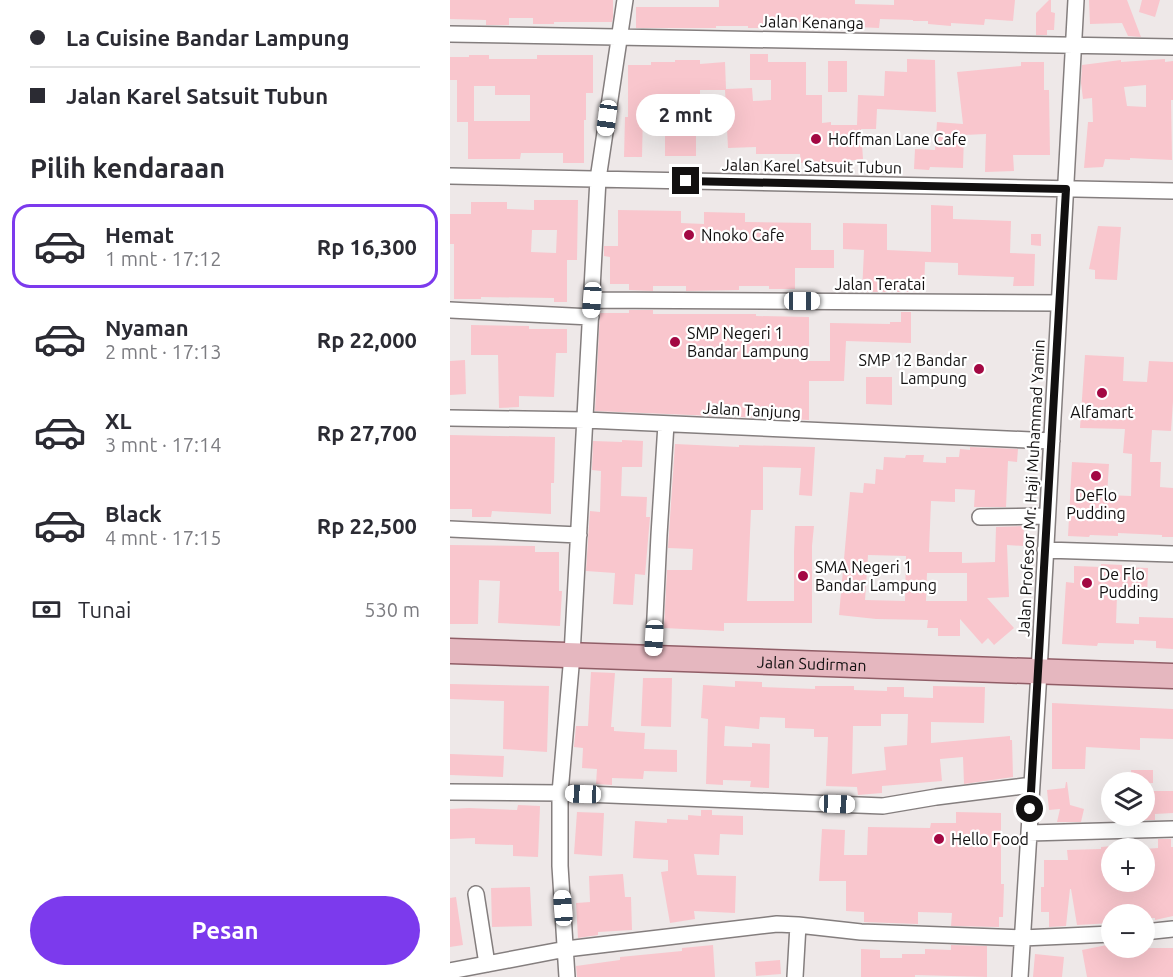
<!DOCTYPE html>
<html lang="id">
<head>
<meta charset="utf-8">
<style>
  :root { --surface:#fff; --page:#f2f2f3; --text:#2b2b33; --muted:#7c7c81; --line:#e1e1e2; --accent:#7c3aed }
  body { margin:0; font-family:Ubuntu,sans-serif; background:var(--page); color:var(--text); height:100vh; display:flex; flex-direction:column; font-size:22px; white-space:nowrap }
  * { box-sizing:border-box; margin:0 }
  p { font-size:20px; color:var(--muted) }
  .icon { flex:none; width:33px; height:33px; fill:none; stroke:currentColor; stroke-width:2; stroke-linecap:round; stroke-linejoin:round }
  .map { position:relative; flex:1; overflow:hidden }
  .side { display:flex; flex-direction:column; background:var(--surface); width:450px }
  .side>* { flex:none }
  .banner { display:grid; align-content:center; height:132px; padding:0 30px; background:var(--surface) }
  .controls { position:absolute; left:651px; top:772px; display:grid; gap:12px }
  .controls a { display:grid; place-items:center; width:54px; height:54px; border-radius:50%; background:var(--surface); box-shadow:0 6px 24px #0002; font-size:30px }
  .end { position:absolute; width:27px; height:27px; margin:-14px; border:8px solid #121010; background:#fff; box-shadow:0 0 0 3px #fff }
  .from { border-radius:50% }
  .bubble { position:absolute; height:42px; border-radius:21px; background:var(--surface); box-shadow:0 6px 24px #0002; font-size:20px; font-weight:700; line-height:42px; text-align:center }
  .car { position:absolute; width:18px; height:36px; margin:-18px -9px; border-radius:8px; box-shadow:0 0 4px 2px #0007; background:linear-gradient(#fff 24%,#345 0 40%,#fff 0 76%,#345 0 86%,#fff 0) }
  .banner b { display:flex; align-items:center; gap:21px; height:57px; font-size:22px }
  .banner b+b { border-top:2px solid var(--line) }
  .banner i { width:15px; height:15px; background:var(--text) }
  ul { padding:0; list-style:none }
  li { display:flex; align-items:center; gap:18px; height:84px; margin:0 12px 9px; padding:0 18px; border:3px solid transparent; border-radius:18px }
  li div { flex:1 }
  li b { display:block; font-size:22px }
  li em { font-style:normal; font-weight:700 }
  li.selected { border-color:var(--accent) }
  li>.icon { width:54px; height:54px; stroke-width:1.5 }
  h2 { padding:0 30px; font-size:27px; line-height:72px }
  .pay { display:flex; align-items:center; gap:15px; height:66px; padding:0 30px; font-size:22px }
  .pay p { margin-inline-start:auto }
  .action { display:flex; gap:12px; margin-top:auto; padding:12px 30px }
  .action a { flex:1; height:69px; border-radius:36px; background:var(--accent); color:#fff; font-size:24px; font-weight:700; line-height:69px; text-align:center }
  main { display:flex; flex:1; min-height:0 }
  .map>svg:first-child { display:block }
</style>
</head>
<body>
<main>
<section class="side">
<div class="banner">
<b><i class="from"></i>La Cuisine Bandar Lampung</b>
<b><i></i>Jalan Karel Satsuit Tubun</b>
</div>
<h2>Pilih kendaraan</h2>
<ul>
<li class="selected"><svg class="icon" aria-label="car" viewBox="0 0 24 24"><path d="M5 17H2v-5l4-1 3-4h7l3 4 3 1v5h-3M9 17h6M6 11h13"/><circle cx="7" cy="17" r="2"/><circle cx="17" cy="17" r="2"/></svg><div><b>Hemat</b><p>1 mnt · 17:12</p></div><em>Rp 16,300</em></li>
<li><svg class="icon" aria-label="car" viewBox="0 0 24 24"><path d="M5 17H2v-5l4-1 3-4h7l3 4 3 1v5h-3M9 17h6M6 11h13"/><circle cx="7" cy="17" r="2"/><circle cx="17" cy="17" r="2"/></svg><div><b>Nyaman</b><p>2 mnt · 17:13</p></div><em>Rp 22,000</em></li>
<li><svg class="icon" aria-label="car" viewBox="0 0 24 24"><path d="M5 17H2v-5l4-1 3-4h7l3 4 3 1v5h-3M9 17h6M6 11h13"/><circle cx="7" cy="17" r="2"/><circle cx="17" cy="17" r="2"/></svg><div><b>XL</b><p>3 mnt · 17:14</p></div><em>Rp 27,700</em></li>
<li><svg class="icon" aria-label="car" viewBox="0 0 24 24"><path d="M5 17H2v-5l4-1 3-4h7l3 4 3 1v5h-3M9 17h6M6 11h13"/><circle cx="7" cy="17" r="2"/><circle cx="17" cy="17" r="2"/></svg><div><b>Black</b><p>4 mnt · 17:15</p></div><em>Rp 22,500</em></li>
</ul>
<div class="pay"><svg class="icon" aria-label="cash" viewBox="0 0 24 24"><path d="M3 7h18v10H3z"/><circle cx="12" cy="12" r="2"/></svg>Tunai<p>530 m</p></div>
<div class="action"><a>Pesan</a></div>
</section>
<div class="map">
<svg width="723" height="977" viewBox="0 0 723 977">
  <rect width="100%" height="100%" fill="#eee8e8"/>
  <path fill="#f9c6cd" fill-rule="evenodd" d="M0,0h163v17l-1,5h-58v2h-21v-6h-24v7h-23v-5l-36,-1z
    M269,0h136v4l39,1v-5h121l-2,21 -28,-2 -1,6 -33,-2v3l-23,-2v-3h-15v-1l-33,-1 -1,9 -23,-1v-7h-38v2h-21v5h-28v1h-21v-2h-32v2h-80v-21h83z
    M599,0h2v12l4,1 -1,17h-7v5h-11v-22z
    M639,0h38l14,37 -13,-1 -6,-13 -32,1z
    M692,0h18l-5,17 -16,-5z
    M300,54h18v8h38v33h16v28l9,-1v3h26l1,-30 26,1 1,-25 22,1v-13l28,1 1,52 -59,-3 -1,20h-15l2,30 -17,2v13h-12v-12l-33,1 -1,-9h-44v-7l-28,1 -3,-58h-25v18h-4v48h-31v-46h-22l-1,47h-18l1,-40h3v-52h23v-3h24v-2h25v4l25,-2 1,27 26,-1 1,13 18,-1v-20h-21z
    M19,55h20v4h48v-4h56v38h-7v27h-2v43h-21v-10h-42l-1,6h-52v-37h-11v-42h-7v-23h19zM24,86h21v9h35v26h-56z
    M715,59v3l8,-1v39h-2l1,60 -42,-2v2l-25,-1 -2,8 -19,1 4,-46h5l-1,-24 -9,1 -2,-16 1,-18 39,-5v2zM696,85v22l-19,-1 -3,-19z
    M378,61h19v31h-19z
    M571,62h23v28h5l1,65h-37l1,16 -29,1 1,-38 -22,1 -1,33 -33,-1 -1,3 -15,-1 1,-20 20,1 2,-28 26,2 -6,-52 64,-6z
    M84,200h44l-1,60h-10v42h-13v-4l-73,-1v2h-27v-55h-4v-30h21v-12h36v7l27,1zM82,230h25l-1,23 -25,-1z
    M481,205l22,1v13l58,2 -1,32 25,1 -1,32h-21l1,-9 -56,-2v-12l-33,-1 -1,30h-62l2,-42 -21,-1v-26l44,1v26l44,2z
    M168,210l63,1v12l23,1v-12l41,1v9l66,1v27h23v18h-39v21h-26v-3h-30v4l-53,1v-5h-33v5l-24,-1v-6h-19v-27l-6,-1v-10h14z
    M648,226l23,1 -4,53 -22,-1v-9l-6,-1z
    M581,234h10v12l-10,-1z
    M179,310h24v4h103v2l53,1v44h21v-38l60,1v-2h11v-10h10v31l-65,-2 -2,40h-35v39l-214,-9 5,-98h29z
    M21,325l58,1v3h38v24h-11l-2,44 -35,-1v11l-20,1 -1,-53h-27z
    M635,355l39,2 -1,24 24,1 2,-21 24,1v39l-2,30 -19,-1 -2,32h11l-1,25 13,1v49h-11v-2l-44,-2v3l-28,-1 -1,2 -21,-1 4,-74 37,2 -2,31 24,1 1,-42 -9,-1 2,-24 -45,-1z
    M15,360l1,34 -16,1v-34z
    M416,377h26v28l-26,-1z
    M0,435l105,2 -1,46h-3v31l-59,-3 -1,6h-19v-8h-22z
    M172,440l21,1 -1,26h-20l-1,29 26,1 -1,20h4l-5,58 -10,-1 -2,31 -20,-1 2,-31 -29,-2 4,-60 10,1 1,-41 -9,-1 1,-29 29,1z
    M225,444l64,3v-2l76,2 -3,49 -13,-1 2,-27 -38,-1v43h-12l-4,91h47v-49l1,-26h19l-2,20v77h-88v8l-60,-3 3,-58h25l1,-21 -25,-1z
    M520,447l48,2 -1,13 -9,-1 -2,46h-32l1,-17 -20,-1v13l-24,-1 -2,51h33v11l33,-1 1,-35 28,-1 -1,20 -16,-1 2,52 -22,1 27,30 -20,17 -6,-7 -6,6 -22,-25v17h-22v-8h-11l1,-8 -52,-1 -37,-4 11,-123 13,1 1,-10 11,1 1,-15 7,1 1,-13 21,1 1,-3h18l-1,7 23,1v-6h13l1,-8 10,1zM418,555l38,1 -1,45 -40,-1zM477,573h40v28h-41z
    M0,545l85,1v6h24v39h3l-2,35 -62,-3 2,-42 -21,-1 -1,44h-28z
    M651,564l21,1v2l26,1 -1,29 -30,-1 -1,27 23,1v-7l34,1v31l-17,-1v-7l-22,-1v4l-36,-1 -1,3 -35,-2 4,-62 8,1v-17l27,1z
    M141,672l24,1 -4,54h3v4l31,2 -1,16 33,1v22l-33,-1 -1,8 -31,-1v7l-16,-1 1,-15 -15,-1 1,-20 -9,-1 2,-21h12z
    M193,678h29l-1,49 -30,-1z
    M285,681l27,1v5l53,2v-3h39v4l33,1v-4h17v10l29,1v-12l52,1 -1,36 -53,-1v21l79,-7v4h2l1,37 -49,7 -1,-27 -23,2 2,22 -60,5v7l-24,2 -1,-8 -31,-1 2,-49h-14v-8l-29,-1v-10l-25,-1 -1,12 -34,-3 -1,20 28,1v-4l18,1 -1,44 -19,-1 1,-6 -28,-1v5l-17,-1 2,-65 -7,-1 2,-33 32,2zM431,714h27l-1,31 -23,2 2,23 -34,4 1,-48h28z
    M0,684l99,2 -2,66 -44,-3 1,-48 -54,-2z
    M602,703l121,6v30l-33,-1v12l-54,-3 -1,22h-33z
    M0,754l54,2 -1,21 -53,-2z
    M681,770h22v13h-21z
    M616,782h1l3,23 14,4 -3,13h-24l3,-13 -11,1 -2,-20 18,-2z
    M694,791h29v22l-18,1v6h-11z
    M68,805l22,1 -2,51 -25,-1v-11l-38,-1v-6l-25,1v-30l19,-1 48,2z
    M251,810h11v5l31,1v19l-23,-1 -1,21 -25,-1 3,21 39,1 -1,37 -41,-2 1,8 -25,4 -9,-51 7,-1v-11l-35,-2 2,-37 32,2v-4l21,1v-5l13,1z
    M127,812l27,1 -2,43 -28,-2z
    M506,812l45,1v71h3l-1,33h-4v10l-48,-1 1,-13 -34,-1v12l-54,-2v-10l-18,-1v-30h-27l3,-52 23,1 -1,25h23l1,-28 62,1 1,-5h25z
    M708,839h13v8h2v69l-18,4v-2h-11v-3h-32v8l-35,2 -6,-36h-1l-4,37 -17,1v-15h-8v-25h3v-27h24l-1,-10 34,-1v-2l11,-1v37h32v-34l14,-1z
    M173,874l2,23h6l1,33 -34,2v3l-20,3 -2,-35 14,-1 -1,-26z
    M80,887l2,39 -40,1 -1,-39z
    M6,897l7,48 -13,2v-49z
    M662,944v4h61v29h-86l-5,-27z
    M263,945l2,32h-138l-1,-11 44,-6v-3l62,-6v-3z
    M501,945l36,1v31l-72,-2v2h-54v-28l19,1v8h22v-4h23v-5l26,1z
    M585,954l29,3 -2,20h-29z
    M330,960l1,14 -25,2 -1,-14z"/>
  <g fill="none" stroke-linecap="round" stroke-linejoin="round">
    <g stroke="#847e7e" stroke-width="18">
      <path id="minor" d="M0,34l723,13
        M0,176l723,15
        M142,300l467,3
        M0,310l141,7
        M0,418l135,2 467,21
        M530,517l67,-1
        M0,529l129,6
        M595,550l128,4
        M203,658l6,-123 7,-111
        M0,792l110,1 323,13 53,-9 96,-12
        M579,833l144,-4
        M26,894l11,70
        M348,925l63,7 161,6 90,-4
        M694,932l29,-3
        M0,971l116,-22 211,-25 21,1 -3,52
        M117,977l-7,-111v-73l12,-138 26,-476 27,-179
        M570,977l19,-305 37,-672"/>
    </g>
    <g stroke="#905d66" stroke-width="27">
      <g id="primary">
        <path id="s1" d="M0,651l723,25"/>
      </g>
    </g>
    <use href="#minor" stroke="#fff" stroke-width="15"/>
    <use href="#primary" stroke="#e5b7bf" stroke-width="24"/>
  </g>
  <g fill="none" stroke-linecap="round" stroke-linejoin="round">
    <path stroke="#121010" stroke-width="8" d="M236,181l380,8 -36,620"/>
  </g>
  <g fill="#a30843" stroke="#fff" stroke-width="2">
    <circle cx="366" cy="139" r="6"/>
    <circle cx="239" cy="235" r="6"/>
    <circle cx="225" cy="342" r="6"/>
    <circle cx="529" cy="369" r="6"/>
    <circle cx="652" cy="393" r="6"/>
    <circle cx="646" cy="476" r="6"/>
    <circle cx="353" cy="576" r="6"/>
    <circle cx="637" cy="583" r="6"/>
    <circle cx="489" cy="839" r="6"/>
  </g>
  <g text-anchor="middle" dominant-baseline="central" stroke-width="4.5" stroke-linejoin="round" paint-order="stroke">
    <g font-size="16" fill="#121010" stroke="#fff">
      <text transform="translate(362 22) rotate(1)">Jalan Kenanga</text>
      <text transform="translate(362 166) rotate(1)">Jalan Karel Satsuit Tubun</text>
      <text x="430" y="284">Jalan Teratai</text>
      <text transform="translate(302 410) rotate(3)">Jalan Tanjung</text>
      <text transform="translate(581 488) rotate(-87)">Jalan Profesor Mr. Haji Muhammad Yamin</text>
      <text stroke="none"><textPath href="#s1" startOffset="362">Jalan Sudirman</textPath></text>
    </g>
    <g font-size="16" fill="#121010" stroke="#fff" text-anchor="start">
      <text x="378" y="139">Hoffman Lane Cafe</text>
      <text x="251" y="235">Nnoko Cafe</text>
      <text x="237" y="333">SMP Negeri 1<tspan x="237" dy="18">Bandar Lampung</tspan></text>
      <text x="517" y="360" text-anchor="end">SMP 12 Bandar<tspan x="517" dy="18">Lampung</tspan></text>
      <text x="652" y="412" text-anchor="middle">Alfamart</text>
      <text x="646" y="495" text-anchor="middle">DeFlo<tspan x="646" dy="18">Pudding</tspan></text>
      <text x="365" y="567">SMA Negeri 1<tspan x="365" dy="18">Bandar Lampung</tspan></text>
      <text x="649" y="574">De Flo<tspan x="649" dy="18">Pudding</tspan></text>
      <text x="501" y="839">Hello Food</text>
    </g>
  </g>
</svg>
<div class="controls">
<a><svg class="icon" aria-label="layers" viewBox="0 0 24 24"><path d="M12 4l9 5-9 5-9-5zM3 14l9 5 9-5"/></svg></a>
<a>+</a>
<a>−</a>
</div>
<i class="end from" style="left:580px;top:809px"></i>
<i class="end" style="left:236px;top:181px"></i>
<div class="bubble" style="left:186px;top:94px;width:99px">2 mnt</div>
<i class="car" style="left:157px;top:118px;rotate:188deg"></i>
<i class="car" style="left:142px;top:300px;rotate:184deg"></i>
<i class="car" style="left:352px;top:301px;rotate:90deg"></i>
<i class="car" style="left:204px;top:638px;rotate:183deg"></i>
<i class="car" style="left:133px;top:794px;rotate:272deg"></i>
<i class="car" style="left:387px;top:804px;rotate:92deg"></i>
<i class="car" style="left:113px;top:908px;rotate:356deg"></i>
</div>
</main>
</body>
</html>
